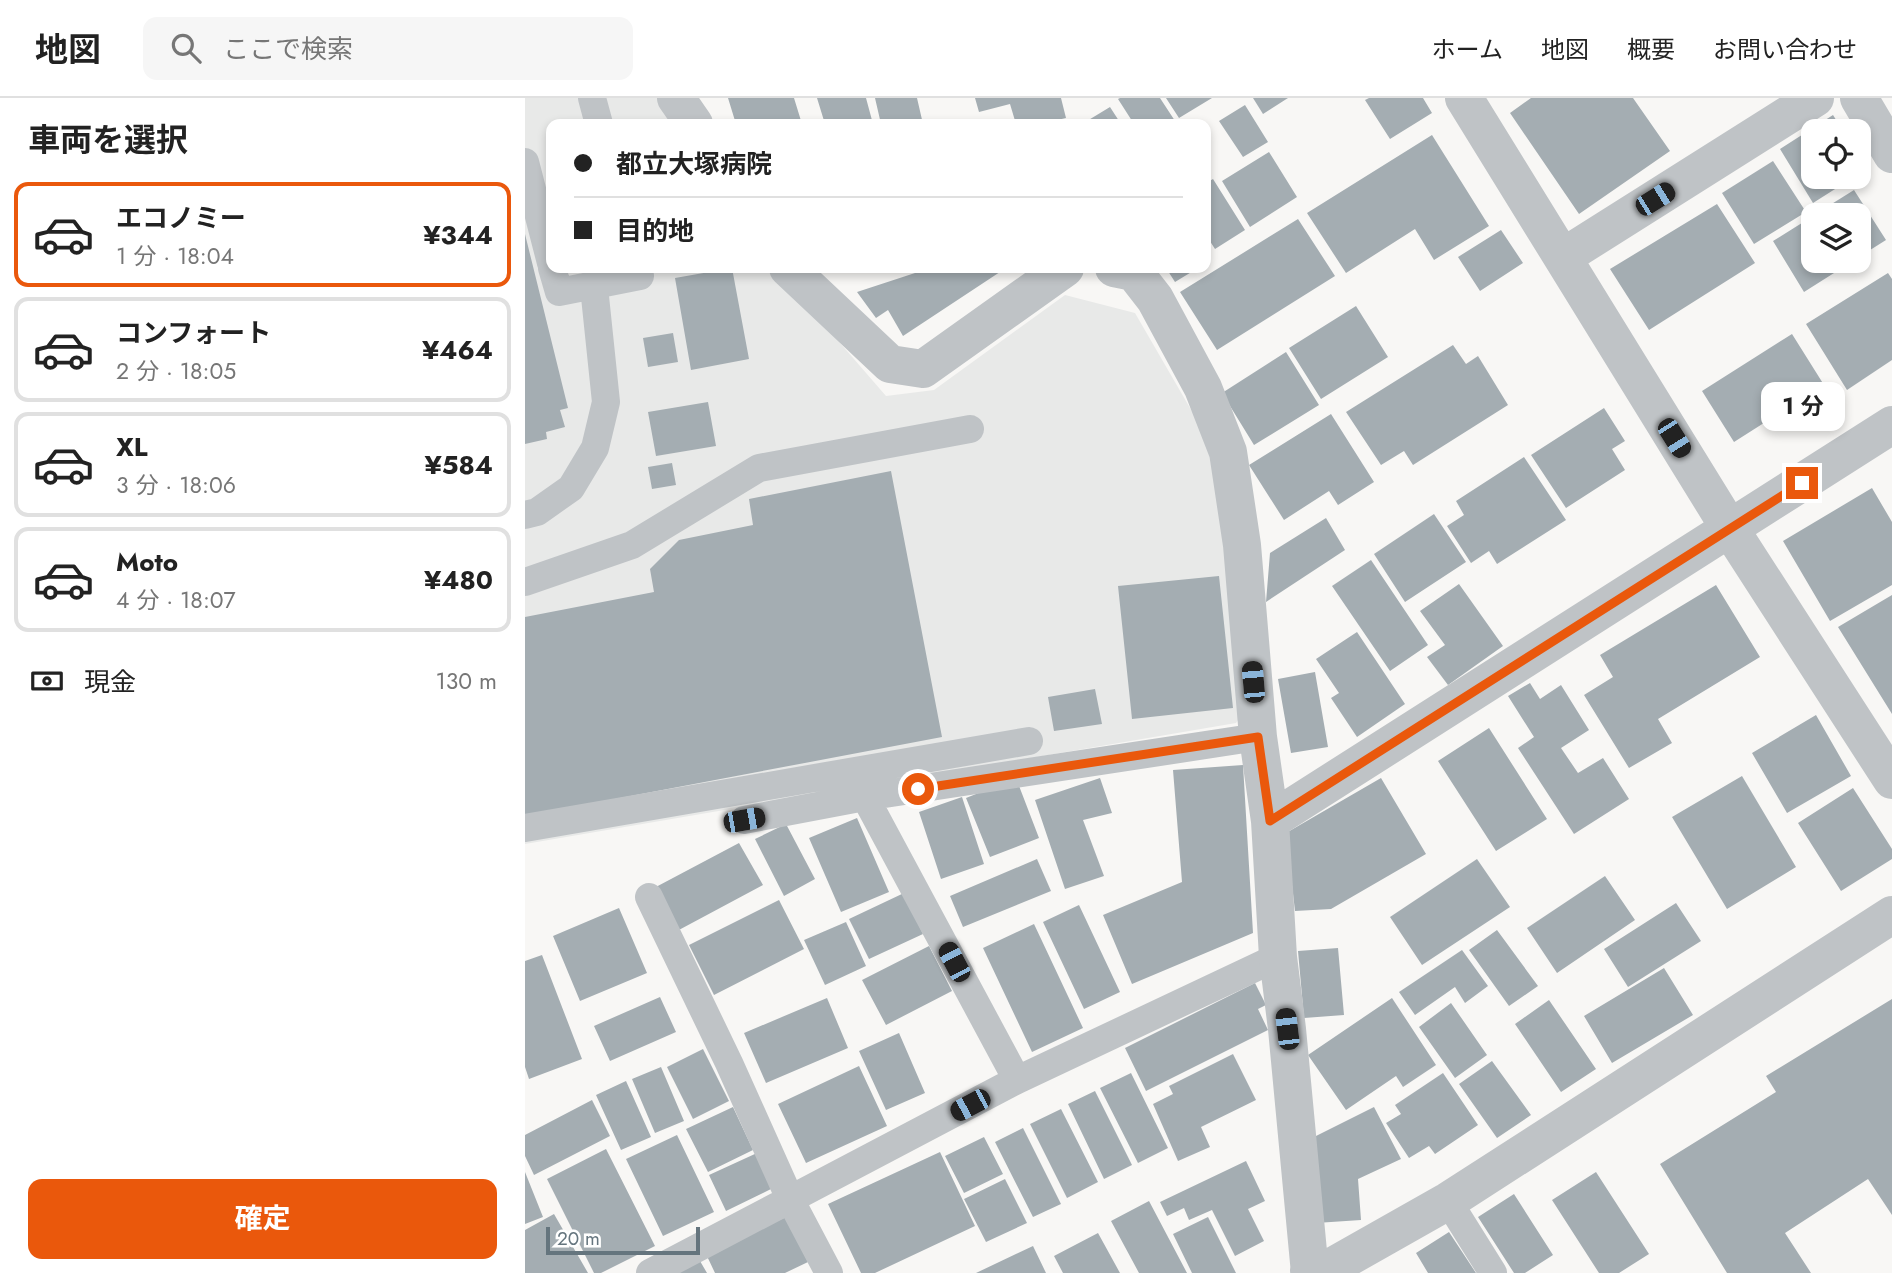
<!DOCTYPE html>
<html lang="ja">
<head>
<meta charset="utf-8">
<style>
  :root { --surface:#fff; --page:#f6f6f6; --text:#222; --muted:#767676; --line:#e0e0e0; --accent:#ea580c }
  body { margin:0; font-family:Jost,"Noto Sans JP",sans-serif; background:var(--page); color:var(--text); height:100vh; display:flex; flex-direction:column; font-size:26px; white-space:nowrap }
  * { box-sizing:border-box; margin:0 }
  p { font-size:23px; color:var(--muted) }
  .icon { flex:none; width:38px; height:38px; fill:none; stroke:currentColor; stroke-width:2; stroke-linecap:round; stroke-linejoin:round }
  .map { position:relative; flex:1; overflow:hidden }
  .side { display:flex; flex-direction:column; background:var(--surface); width:525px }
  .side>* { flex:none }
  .guide { position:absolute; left:21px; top:21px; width:665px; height:154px; border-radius:14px; box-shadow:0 4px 10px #0003; display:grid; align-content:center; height:154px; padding:0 28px; background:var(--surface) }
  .buttons { position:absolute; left:1276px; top:21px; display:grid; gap:14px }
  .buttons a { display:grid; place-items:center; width:70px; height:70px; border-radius:14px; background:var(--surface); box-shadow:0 4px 10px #0003; font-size:35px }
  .scale { position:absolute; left:21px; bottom:18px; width:154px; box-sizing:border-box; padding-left:7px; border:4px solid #65757e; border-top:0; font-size:19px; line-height:24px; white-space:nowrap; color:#65757e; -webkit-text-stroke:5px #fff; paint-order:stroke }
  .end { position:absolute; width:32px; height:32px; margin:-16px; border:9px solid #ea580c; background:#fff; box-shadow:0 0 0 4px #fff }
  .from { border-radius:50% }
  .bubble { position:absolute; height:49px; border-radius:14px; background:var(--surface); box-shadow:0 4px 10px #0003; font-size:23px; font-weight:700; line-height:49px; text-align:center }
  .car { position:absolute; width:21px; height:42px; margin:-21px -10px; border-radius:9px; box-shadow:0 0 5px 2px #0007; background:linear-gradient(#222 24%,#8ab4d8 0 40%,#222 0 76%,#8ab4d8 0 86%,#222 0) }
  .guide b { display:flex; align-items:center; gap:24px; height:66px; font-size:26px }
  .guide b+b { border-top:2px solid var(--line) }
  .guide i { width:18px; height:18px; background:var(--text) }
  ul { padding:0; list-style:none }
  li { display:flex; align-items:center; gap:21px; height:105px; margin:0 14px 10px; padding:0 14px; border:4px solid var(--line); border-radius:14px }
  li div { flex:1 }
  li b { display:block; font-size:26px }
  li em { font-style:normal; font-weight:700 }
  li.active { border-color:var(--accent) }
  li>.icon { width:63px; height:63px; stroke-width:1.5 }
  h2 { padding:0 28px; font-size:32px; line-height:84px }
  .pay { display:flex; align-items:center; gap:18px; height:77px; padding:0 28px; font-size:26px }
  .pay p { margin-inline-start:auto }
  .action { display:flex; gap:14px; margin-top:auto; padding:14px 28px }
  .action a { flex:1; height:80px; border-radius:14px; background:var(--accent); color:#fff; font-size:28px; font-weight:700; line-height:80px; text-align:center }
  header { display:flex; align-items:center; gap:42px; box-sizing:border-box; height:98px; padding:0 35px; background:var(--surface); border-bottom:2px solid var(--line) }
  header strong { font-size:33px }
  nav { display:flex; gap:38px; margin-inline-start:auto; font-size:24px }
  .search { width:490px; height:63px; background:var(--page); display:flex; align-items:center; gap:18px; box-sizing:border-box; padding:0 24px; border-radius:14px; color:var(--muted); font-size:26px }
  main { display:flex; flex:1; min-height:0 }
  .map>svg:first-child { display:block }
</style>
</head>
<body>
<header>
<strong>地図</strong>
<div class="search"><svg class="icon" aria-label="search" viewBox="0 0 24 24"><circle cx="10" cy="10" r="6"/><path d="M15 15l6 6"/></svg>ここで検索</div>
<nav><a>ホーム</a><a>地図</a><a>概要</a><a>お問い合わせ</a></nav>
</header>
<main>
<section class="side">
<h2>車両を選択</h2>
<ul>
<li class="active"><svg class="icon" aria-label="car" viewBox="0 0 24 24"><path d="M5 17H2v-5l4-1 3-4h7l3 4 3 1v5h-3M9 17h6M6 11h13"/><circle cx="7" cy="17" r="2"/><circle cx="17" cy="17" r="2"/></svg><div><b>エコノミー</b><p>1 分 · 18:04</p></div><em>¥344</em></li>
<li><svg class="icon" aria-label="car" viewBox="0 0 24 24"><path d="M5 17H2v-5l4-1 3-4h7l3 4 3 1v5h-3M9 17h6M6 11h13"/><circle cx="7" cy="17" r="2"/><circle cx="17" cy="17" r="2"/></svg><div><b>コンフォート</b><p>2 分 · 18:05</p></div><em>¥464</em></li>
<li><svg class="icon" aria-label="car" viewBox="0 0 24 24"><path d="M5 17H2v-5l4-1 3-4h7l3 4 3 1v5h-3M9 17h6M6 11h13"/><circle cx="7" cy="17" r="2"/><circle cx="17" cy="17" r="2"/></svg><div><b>XL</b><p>3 分 · 18:06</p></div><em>¥584</em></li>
<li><svg class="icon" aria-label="car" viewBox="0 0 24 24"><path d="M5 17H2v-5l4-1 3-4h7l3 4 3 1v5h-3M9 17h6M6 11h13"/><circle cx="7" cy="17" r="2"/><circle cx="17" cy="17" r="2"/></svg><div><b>Moto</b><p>4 分 · 18:07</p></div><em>¥480</em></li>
</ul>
<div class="pay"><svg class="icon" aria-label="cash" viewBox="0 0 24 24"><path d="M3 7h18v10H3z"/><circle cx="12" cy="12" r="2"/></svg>現金<p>130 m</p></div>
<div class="action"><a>確定</a></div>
</section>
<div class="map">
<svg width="1367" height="1175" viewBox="0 0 1367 1175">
  <rect width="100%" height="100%" fill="#f8f7f5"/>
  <path fill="#e8e9e8" d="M0,0h136l17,26h-127v144h224l111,128 48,-6 131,-95 70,18 77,133 31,267 -7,10 -711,121z"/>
  <path fill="#a4adb2" d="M203,0h66l8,26h-66z
    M292,0h49l7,26h-48z
    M350,0h42l6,26h-42z
    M450,0h86l5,20 -26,6h-24l-6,-20 -31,8z
    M595,0h40l17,26h-43l-16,-25z
    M641,0h46l-33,20z
    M728,0h35l-25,16z
    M844,0h54l9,15 -42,26 -25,-39z
    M1006,0h102l37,53 -91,63 -69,-101z
    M720,7l23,37 -25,15 -24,-36z
    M585,9l11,17h-39z
    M1308,17l10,16h-30v46h41l-41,26 -33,-54z
    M907,37l57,91 -55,34 -19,-31 -69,44 -39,-60z
    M744,54l28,45 -47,30 -28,-46z
    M1248,63l33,51 -52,32 -32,-51z
    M688,81l32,51 -30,19 -9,-14v-52z
    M1329,92l32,50 -27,17v-42h-45z
    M1192,106l38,59 -106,67 -39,-61z
    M1288,118v45h40l-49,31 -31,-51z
    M773,121l37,57 -118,74 -37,-58z
    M976,132l22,33 -43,28 -22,-34z
    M0,136l43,174 -8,2 5,17 -19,5 1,7 -22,5z
    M207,170l17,91 -58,11 -16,-92z
    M388,170h93l-103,68 -15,-26 -12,8 -19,-26 58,-19z
    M641,170h32l-23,14z
    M1363,175l4,6v81l-45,30 -41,-66z
    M831,208l32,51 -67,42 -32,-51z
    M148,235l5,29 -30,5 -5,-29z
    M1267,236l32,51 -90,57 -32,-51z
    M928,247l13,19 12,-8 30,49 -95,60 -9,-14 -23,14 -35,-53z
    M761,254l33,53 -65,40 -32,-52z
    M183,304l8,44 -60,10 -8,-44z
    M1079,310l21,33 -13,8 13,21 -59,38 -35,-53z
    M806,316l43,68 -36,23 -9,-14 -45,29 -35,-55z
    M999,359l42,63 -69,44 -8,-13 -18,12 -24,-37 17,-11 -8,-14z
    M147,365l4,22 -24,4 -4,-22z
    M366,373l51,266 -417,79v-199l129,-25 -4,-23 29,-29 74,-15 -4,-26z
    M1347,390l20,34v63l-62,36 -47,-80z
    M909,416l32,48 -61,40 -31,-48z
    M801,420l19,32 -79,52 4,-49z
    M846,462l57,85 -38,26 -58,-85z
    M694,478l14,132 -101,11 -14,-133z
    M934,486l44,62 -55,39 -21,-28 18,-12 -25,-34z
    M1191,487l44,72 -102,62 14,24 -43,25 -45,-73 29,-18 -13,-22z
    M1367,497v119l-54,-87z
    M832,534l48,72 -48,33 -26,-39 8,-5 -23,-34z
    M790,574l13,75 -37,6 -13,-74z
    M1005,585l10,16 21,-14 28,45 -28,18 17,25 25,-15 26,41 -55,35 -56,-86 16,-11 -26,-41z
    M570,591l7,35 -48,7 -6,-34z
    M1291,617l35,61 -64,37 -35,-60z
    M964,630l58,91 -51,32 -58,-90z
    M718,667l10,168 -121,51 -29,-69 79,-33 -9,-112z
    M1217,678l54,91 -69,42 -55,-92z
    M491,680l23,60 -49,19 -24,-59z
    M575,680l12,35 -29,7 21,56 -39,13 -30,-89z
    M856,680l45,76 -95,55 -36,2 -9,-78z
    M1328,690l39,61v10l-51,32 -43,-68z
    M437,699l22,67 -43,15 -22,-67z
    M332,720l32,74 -48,20 -32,-74z
    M261,726l29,55 -31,17 -29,-57z
    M214,745l24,42 -86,46 -23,-43z
    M512,761l14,32 -88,36 -13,-31z
    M952,761l33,48 -88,58 -32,-48z
    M1080,778l30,44 -78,53 -30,-45z
    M379,795l19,41 -54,25 -20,-40z
    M254,802l25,49 -90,46 -25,-50z
    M1151,805l25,38 -73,46 -24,-38z
    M554,807l41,87 -36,17 -41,-87z
    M94,810l28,65 -67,28 -27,-65z
    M321,824l20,44 -41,19 -21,-45z
    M509,826l49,104 -51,24 -49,-104z
    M972,832l41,56 -29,20 -40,-56z
    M404,848l23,45 -66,34 -24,-45z
    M813,850l6,67 -40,3 -6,-67z
    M937,852l26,36 -23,17 -10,-16 -40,28 -16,-23z
    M17,857l40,104 -53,20 -4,-12v-106z
    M1139,870l29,47 -81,48 -28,-47z
    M730,885l11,22 -8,4 10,21 -122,61 -21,-43z
    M135,899l16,35 -66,29 -16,-35z
    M302,900l21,50 -82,35 -22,-50z
    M867,900l44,67 -33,22 -7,-11 -50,34 -38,-55z
    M1367,901v216l-24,-36 -83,54 26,40h-84l-67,-109 116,-72 -10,-16z
    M1024,902l47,69 -35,23 -46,-68z
    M926,905l36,52 -32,23 -36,-51z
    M374,935l26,60 -39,17 -27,-59z
    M178,951l26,52 -36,18 -26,-52z
    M708,956l23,46 -55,27 9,20 -32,14 -25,-57 20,-10 -4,-8z
    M967,963l39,54 -34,23 -38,-54z
    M334,968l28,60 -81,37 -28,-59z
    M136,969l23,54 -29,12 -23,-54z
    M606,975l37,75 -30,15 -38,-75z
    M918,975l35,52 -43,29 -6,-8 -20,12 -23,-35 15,-9 -6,-9z
    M101,983l25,56 -30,13 -25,-55z
    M570,993l37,74 -28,14 -36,-75z
    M67,1002l18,36 -76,39 -9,-19v-21z
    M208,1009l20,43 -45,22 -22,-43z
    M849,1009l27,52 -43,20 3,41 -45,3 -4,-85z
    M536,1011l37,73 -31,16 -37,-74z
    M498,1030l38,76 -28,13 -38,-75z
    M152,1037l37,77 -51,24 -37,-77z
    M459,1039l19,37 -39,19 -19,-37z
    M81,1051l49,97 -54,27h-7l-47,-94z
    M415,1054l35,74 -100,47h-14l-33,-69z
    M232,1055l16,35 -47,23 -17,-36z
    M721,1063l19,40 -17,8 16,32 -29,15 -23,-46 -23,10 -5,-12 -17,8 -7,-14z
    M0,1074l18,45 -18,7z
    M1071,1074l53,82 -30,19h-20l-47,-73z
    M480,1081l22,44 -41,19 -22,-43z
    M989,1096l39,61 -28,18h-11l-36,-56z
    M624,1103l38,72h-48l-28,-52z
    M29,1116l34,59h-63v-43z
    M261,1119l22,45 -23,11h-70l-9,-19z
    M683,1119l28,56h-44l-19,-39z
    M924,1134l27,41h-48l-12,-20z
    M573,1135l22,40h-57l-9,-17z
    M508,1148l13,27h-70z
    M175,1163l7,12h-30z"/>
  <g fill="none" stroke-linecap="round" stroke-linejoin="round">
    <path stroke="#bfc3c6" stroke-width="28" d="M67,0l7,26
      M0,64l26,101
      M27,170l7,24 81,-16 -3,-8
      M0,417l12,-3 34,-24 24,-40 11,-46 -12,-115
      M0,484l107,-37 127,-77 211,-39
      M340,699l152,283
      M219,722l121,-23 393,-60
      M0,730l504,-87
      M124,799l80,166 61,136 39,74
      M923,1103l45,72
      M125,1175l367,-193 261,-123"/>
    <path stroke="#bfc3c6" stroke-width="38" d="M151,0l18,26
      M939,0l266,431 162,251
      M1334,0l33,56
      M1038,159l252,-159
      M263,170l102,96 33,5 142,-101
      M589,170l20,4 21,27 48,89 25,64 14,93 16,192 12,84 8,136 9,72 23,244
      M745,723l622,-396
      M784,1172h17l122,-69 444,-286"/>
  </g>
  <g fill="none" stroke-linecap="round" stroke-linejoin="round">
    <path stroke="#ea580c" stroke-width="9" d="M393,691l340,-52 12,84 532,-338"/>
  </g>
</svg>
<div class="buttons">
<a><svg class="icon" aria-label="locate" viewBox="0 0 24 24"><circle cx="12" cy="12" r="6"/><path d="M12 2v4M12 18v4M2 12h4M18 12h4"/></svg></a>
<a><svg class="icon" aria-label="layers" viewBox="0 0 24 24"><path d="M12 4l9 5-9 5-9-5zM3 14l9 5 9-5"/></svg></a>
</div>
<div class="scale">20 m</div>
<i class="end from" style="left:393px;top:691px"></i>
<i class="end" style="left:1277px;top:385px"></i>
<div class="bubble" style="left:1236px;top:284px;width:84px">1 分</div>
<i class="car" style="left:1130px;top:101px;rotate:58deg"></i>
<i class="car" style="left:1149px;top:340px;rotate:148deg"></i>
<i class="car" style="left:728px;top:584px;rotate:355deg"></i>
<i class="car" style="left:219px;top:722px;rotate:80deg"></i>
<i class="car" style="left:429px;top:864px;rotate:332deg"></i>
<i class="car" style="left:762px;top:931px;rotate:353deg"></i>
<i class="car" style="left:445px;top:1007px;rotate:242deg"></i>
<div class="guide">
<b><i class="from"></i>都立大塚病院</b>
<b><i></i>目的地</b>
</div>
</div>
</main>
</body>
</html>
